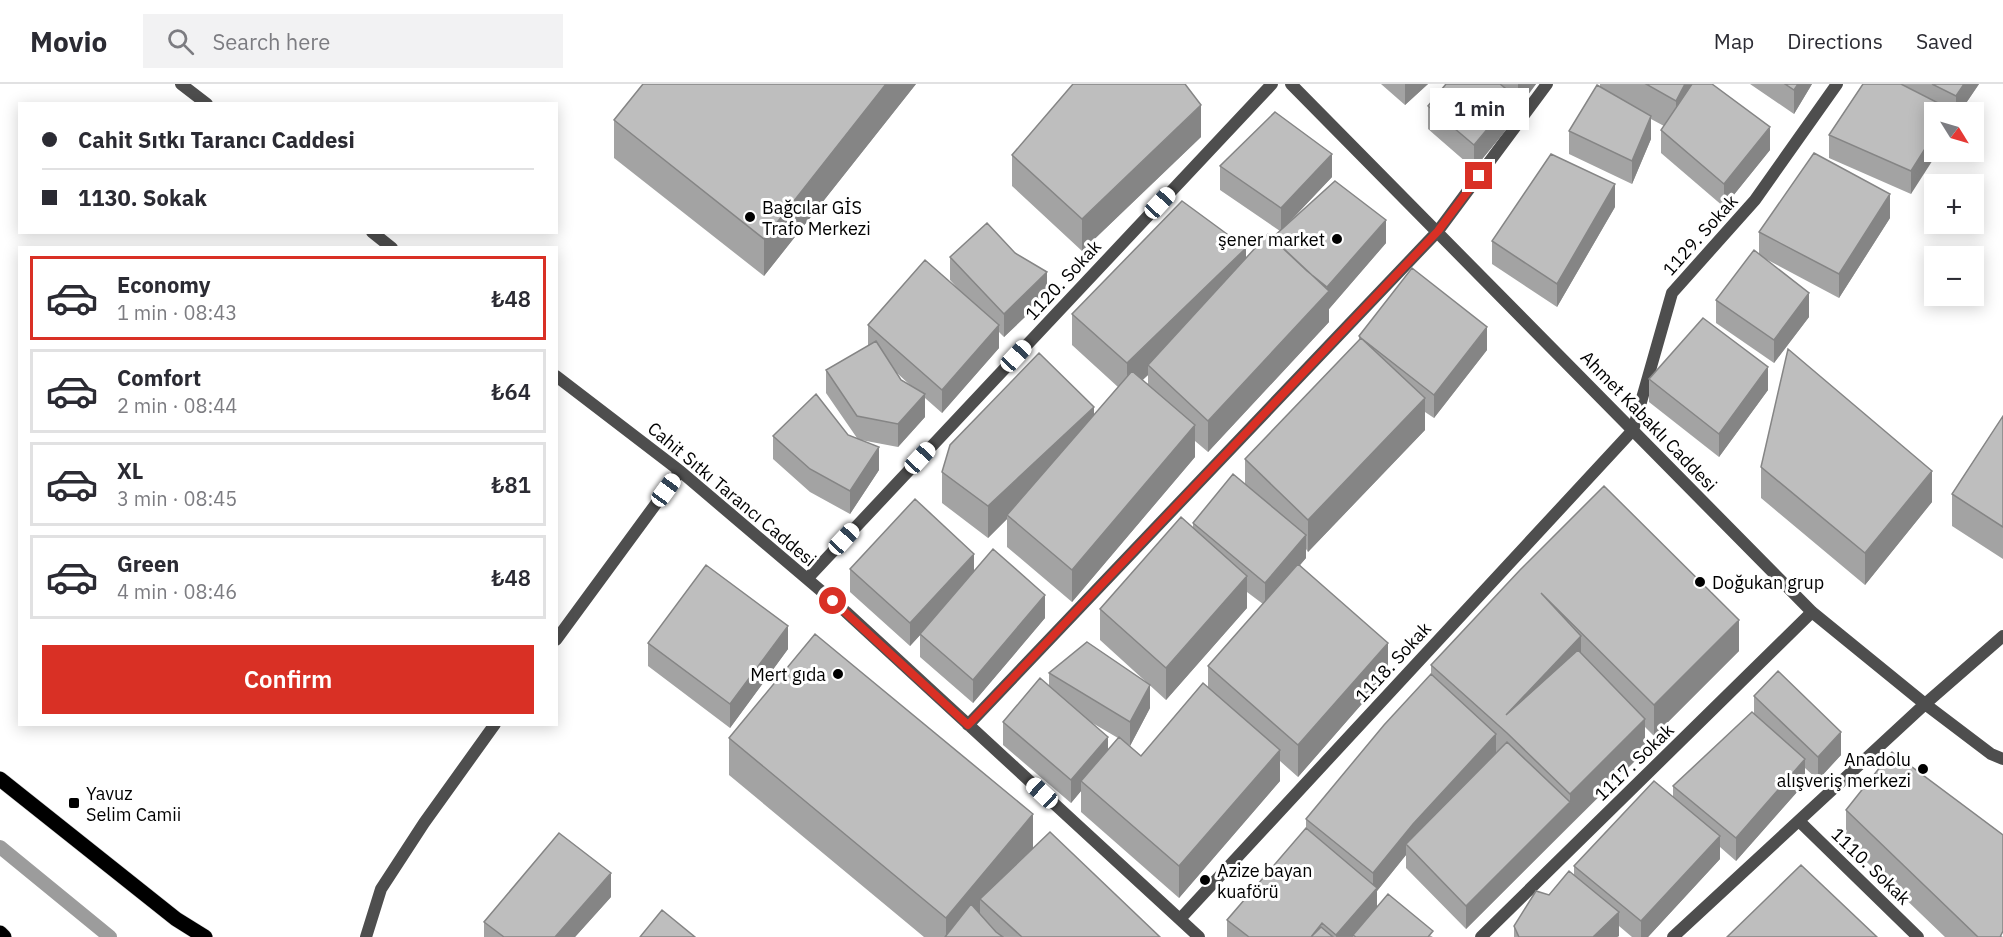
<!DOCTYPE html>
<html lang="en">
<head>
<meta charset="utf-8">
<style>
  :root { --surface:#fff; --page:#f2f2f3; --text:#2b2b33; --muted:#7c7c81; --line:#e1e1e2; --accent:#d93025 }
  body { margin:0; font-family:"IBM Plex Sans",sans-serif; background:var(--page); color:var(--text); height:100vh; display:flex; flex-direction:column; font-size:22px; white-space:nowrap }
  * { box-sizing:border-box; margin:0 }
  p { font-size:20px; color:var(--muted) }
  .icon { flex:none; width:33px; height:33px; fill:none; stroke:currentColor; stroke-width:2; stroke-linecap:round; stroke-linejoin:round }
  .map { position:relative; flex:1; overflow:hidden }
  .sheet { position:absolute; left:18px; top:162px; width:540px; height:480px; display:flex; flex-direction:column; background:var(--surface); border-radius:0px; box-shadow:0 3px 15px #0003 }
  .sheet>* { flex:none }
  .hud { position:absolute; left:18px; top:18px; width:540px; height:132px; border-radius:0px; box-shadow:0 3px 15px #0003; display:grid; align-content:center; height:132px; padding:0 24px; background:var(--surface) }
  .needle { width:39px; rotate:127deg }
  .buttons { position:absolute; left:1924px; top:18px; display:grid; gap:12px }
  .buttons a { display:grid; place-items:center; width:60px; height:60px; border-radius:0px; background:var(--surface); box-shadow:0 3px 15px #0003; font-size:30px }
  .end { position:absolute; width:27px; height:27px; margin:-14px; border:8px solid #d93025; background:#fff; box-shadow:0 0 0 3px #fff }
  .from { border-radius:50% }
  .bubble { position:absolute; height:42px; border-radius:0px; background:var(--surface); box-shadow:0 3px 15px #0003; font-size:20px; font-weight:600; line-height:42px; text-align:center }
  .car { position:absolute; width:18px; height:36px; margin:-18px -9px; border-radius:8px; box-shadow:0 0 4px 2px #0007; background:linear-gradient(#fff 24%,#345 0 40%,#fff 0 76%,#345 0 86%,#fff 0) }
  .hud b { display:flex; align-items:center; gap:21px; height:57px; font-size:22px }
  .hud b+b { border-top:2px solid var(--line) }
  .hud i { width:15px; height:15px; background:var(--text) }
  ul { padding:10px 0 0; list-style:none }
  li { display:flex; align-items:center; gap:18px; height:84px; margin:0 12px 9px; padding:0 12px; border:3px solid var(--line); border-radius:0px }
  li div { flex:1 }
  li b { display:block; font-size:22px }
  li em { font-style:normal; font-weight:600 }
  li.current { border-color:var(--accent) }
  li>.icon { width:54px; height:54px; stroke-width:1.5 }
  .button { display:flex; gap:12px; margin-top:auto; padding:12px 24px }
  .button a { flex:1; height:69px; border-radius:0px; background:var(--accent); color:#fff; font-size:24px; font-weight:600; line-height:69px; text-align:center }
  header { display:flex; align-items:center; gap:36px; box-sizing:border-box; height:84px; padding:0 30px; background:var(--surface); border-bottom:2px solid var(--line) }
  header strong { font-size:28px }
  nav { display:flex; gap:33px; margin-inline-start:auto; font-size:21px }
  .search { width:420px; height:54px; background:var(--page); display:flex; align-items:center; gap:15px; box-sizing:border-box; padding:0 21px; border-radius:0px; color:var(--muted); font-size:22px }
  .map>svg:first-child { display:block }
</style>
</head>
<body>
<header>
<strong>Movio</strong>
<div class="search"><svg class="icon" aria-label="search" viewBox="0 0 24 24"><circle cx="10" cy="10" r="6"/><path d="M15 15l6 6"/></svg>Search here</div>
<nav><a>Map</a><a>Directions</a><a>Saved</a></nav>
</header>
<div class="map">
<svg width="2003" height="853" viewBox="0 0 2003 853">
  <rect width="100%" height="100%" fill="#fff"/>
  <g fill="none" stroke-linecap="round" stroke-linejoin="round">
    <path stroke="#9c9c9c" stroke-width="14" d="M0,763l110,90"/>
    <g stroke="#dbdbdb" stroke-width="16">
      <path id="primary" d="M0,695l176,140 29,18
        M0,849l4,4"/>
    </g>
    <path stroke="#4e4e4e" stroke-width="12" d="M181,0l26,20
      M1291,0l521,528 113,92 66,50 12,5
      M372,148l20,16
      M556,292l124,95 166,141 353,325
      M807,495l465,-495
      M556,556l124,-169
      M968,641l470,-494 109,-147
      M1799,737l119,116
      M1180,835l453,-489 39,-137 83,-93 82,-116
      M366,853l15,-48 43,-66 71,-99
      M1481,853l331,-325
      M1673,853l252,-233 78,-68"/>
    <use href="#primary" stroke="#000" stroke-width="15"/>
  </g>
  <path fill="#a3a3a3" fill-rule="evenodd" d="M916,0l-152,192 -150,-118v-38z
    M1381,0h47l-23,21z
    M1446,0h90l-18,24 -3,-3v14l-41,50 -46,-40v-23z
    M1600,0h112l58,66 -46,57 -63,-54v-23l3,-4 -13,-7v20l-19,45 -63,-30v-23l31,-45z
    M1750,0h62l-18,30z
    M1863,0h116l-19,28h-25l-24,82 -82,-36v-23z
    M1201,53l-119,114 -70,-65v-31z
    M1220,82l112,11 -43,45 97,21 -57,66v13l-121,130 -13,-11v16l-123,145 -65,-55v-28l-19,19 -46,-35v-31l152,-57 24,-28 -46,-42v-31l174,-56 34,-27 -60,-41zM1148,291v9l-6,-4z
    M1615,123l-58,100 -65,-43v-23z
    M1890,134l-51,80 -77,-41 47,60 -35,46 -58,-40v-23l43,-45v-23z
    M950,173l97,39 -43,41 -5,-5v16l-57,65 -17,-15v19l-27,30 -37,-7 18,30 -29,44 -40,-22 -37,-33v-23l75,-1 9,3 -31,-45v-23l42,-24v-21l92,-34 -10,-11zM897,289l14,13 -10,-6z
    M1359,252l128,14 -53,68 -9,-6v18l-117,122 -2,-3v9l-6,7 88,109 -90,103 -18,-16v20l-101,117 -98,-86v-21l-10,12 -68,-58v-23l46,-36v-13l101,35 -20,38 -4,-3 15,13 67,-69v-21l55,-62 -16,-12v16l-81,92 -66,-60v-31l93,-82v-4l52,-39v-25l114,-119zM1089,637l29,17 -10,12z
    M1649,295l119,11 -49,67 -70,-55z
    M2003,332v143l-51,-33v-32z
    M1761,383l171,35 -67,83 -104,-87z
    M850,485l124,2 71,47 -72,85 -53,-46v-22l-10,11 -60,-54z
    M1520,486l219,81 -85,85 -9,-9v24l-179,178 -60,-61v-13l-29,36v17l56,29h-206v-17l79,-91v-10l125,-145v-9z
    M648,559l140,6 -58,79 -82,-62z
    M1754,612l87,59 -23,25 -13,-12v15l-69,78 -16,-14v12l-72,78h-16l-13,-11v10l-2,1h-103v-11l35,-31 25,-20v-9l99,-69v-11l81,-73z
    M729,654l304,111 127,88h-236l-195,-162z
    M1846,726l157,127h-58l-99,-95z
    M611,813l-36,40h-91v-15z"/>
  <path fill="#858585" d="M886,0h30l-152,192v-37z
    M1405,0h23l-23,21z
    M1518,0h18l-18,24z
    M1685,0h17l-26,48v-31z
    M1798,0h14l-18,30v-24z
    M1964,0h15l-19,28h-4v-16z
    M1515,12v23l-41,50v-24z
    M1201,21v32l-119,114v-32z
    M1651,32v23l-19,45v-23z
    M1770,43v23l-46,57v-23z
    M1935,49v19h3l-27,42v-23z
    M1332,70v23l-51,54v-23z
    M1615,100v23l-58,100v-23z
    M1890,110v24l-51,80v-24z
    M1386,136v23l-57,66v13l-121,130v-31l119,-129v-5z
    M1246,164v32l-98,85v10l-21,20v-32z
    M1047,188v24l-43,41v-23z
    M1809,209v24l-35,46v-23z
    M999,241v23l-57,65v-23z
    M1487,243v23l-53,68v-23z
    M1768,283v23l-49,67v-23z
    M925,310v23l-27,30v-23z
    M1425,314v32l-117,122v-32z
    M1094,323v31l-87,77v4l-19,19v-32z
    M1195,341v32l-123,145v-32z
    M879,363v23l-29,44v-23z
    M1932,387v31l-67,83v-32z
    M1306,451v23l-41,48v-23z
    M974,470v23l-64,69v-23z
    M1247,492v32l-81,92v-32z
    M1045,511v23l-72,85v-23z
    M1739,536v31l-85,85v-31z
    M788,542v23l-58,79v-24z
    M1581,552v32l-75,47z
    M1388,559v31l-90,103v-32z
    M1150,601v23l-20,38v-24z
    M1645,635v32l-75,74v-31z
    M1841,648v23l-23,25v-23z
    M1496,650v23l-90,87v11l-29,36v20l-24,24v2h-17v-2l37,-42v-20l40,-49z
    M1108,653v23l-27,21v10l-10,12v-23z
    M1280,666v31l-101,117v-32z
    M1805,675v24l-69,78v-23z
    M1570,718v23l-104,104v-23z
    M1033,730v37l-53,48v15l-34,23v-19z
    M1720,752v23l-72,78h-7v-16z
    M611,789v24l-36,40h-20z
    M1619,828v24l-2,1h-24z"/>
  <path fill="#bebebe" stroke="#858585" stroke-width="1.5" d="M643,0h243l-122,155 -150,-119z
    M1073,0h112l16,21 -119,114 -70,-64z
    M1446,0h54l15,12 -41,49 -46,-39z
    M1646,0h39l-9,17z
    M1692,0h20l58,43 -46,57 -63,-54z
    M1785,0h13l-4,6z
    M1863,0h38l49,25 -2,3h-13v21l-24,38 -82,-36z
    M1932,0h32l-8,12z
    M1597,1l54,31 -19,45 -63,-30z
    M1275,28l57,42 -51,54 -61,-42z
    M1814,69l76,41 -51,80 -80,-42z
    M1551,70l64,30 -58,100 -65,-43z
    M1335,97l51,39 -59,67 -20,-16 -35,-33z
    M1182,117l64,47 -119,115 -55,-49z
    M987,139l28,30 32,19 -43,42 -54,-57z
    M1268,150l61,57 -121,130 -60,-56z
    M1754,166l55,43 -35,47 -58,-40z
    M925,176l74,65 -57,65 -74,-65z
    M1412,184l75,59 -53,68 -73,-57 -2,-2z
    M1703,234l65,49 -49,67 -70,-55z
    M1361,254l64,60 -117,122 -63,-61z
    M876,257l25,39 24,14 -27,30 -41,-8 -31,-46z
    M1788,265l144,122 -67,82 -104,-86z
    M1039,269l55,54 -106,99 -46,-34 8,-27z
    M1132,287l63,54 -123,145 -65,-55z
    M816,310l32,41 31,12 -29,44 -40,-22 -37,-33z
    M2003,332v111l-51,-33z
    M1233,390l73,61 -41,48 -72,-60z
    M1604,402l135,134 -85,85 -113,-112 40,43 -75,79 72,-65 67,69 -75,75 -63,-61 -76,-68 89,-95z
    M915,415l59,55 -64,69 -60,-54z
    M1181,433l66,59 -81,92 -66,-59z
    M993,465l52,46 -72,85 -53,-46z
    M1298,480l90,79 -90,102 -90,-79z
    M706,481l82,61 -58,78 -82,-61z
    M815,550l218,180 -87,104 -217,-180z
    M1087,558l63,43 -20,37 -81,-49z
    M1778,587l63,61 -23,25 -64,-61z
    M1431,590l65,60 -83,90 -40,49 -67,-54 78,-94z
    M1040,594l68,59 -37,43 -68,-58z
    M1203,599l77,67 -101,116 -98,-85 38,-44 22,19z
    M1752,628l53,47 -69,79 -63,-52z
    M1507,658l63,60 -104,104 -60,-62z
    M1892,668l111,83v96l-3,6h-22l-132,-127z
    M1654,697l66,55 -79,85 -67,-55z
    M1306,744l71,60 -41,47 -14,-12 -11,14h-62l-22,-17z
    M1050,748l110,105h-138l-42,-38z
    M559,749l52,40 -56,64h-51l-20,-15z
    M1801,781l76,72h-150z
    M1569,787l50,41 -26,25h-74l-5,-11 22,-35 13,4z
    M1388,810l45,37 -5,6h-72l-3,-2z
    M971,820l25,28 7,5h-58z
    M662,826l33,27h-55z
    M1321,843l12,10h-22z"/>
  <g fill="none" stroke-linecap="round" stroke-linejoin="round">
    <path stroke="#d93025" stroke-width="8" d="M833,517l135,124 470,-494 41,-55"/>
  </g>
  <g fill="#000" stroke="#fff" stroke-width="2">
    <circle cx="750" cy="133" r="6"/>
    <circle cx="1337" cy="155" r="6"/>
    <circle cx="1700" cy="498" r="6"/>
    <circle cx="838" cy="590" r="6"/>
    <circle cx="1923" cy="685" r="6"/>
    <rect x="68" y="713" width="12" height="12" rx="3"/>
    <circle cx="1205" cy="796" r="6"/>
  </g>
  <g text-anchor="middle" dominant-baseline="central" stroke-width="6" stroke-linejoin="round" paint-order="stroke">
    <g font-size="18" fill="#000" stroke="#fff" text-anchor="start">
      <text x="762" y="123">Bağcılar GİS<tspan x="762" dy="21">Trafo Merkezi</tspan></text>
      <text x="1325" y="155" text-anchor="end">şener market</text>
      <text x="1712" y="498">Doğukan grup</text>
      <text x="826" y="590" text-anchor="end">Mert gıda</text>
      <text x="1911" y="675" text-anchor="end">Anadolu<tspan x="1911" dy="21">alışveriş merkezi</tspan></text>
      <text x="86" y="709">Yavuz<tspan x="86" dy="21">Selim Camii</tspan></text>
      <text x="1217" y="786">Azize bayan<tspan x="1217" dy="21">kuaförü</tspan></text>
    </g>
    <g font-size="18" fill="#000" stroke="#fff">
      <text transform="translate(1700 151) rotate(-48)">1129. Sokak</text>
      <text transform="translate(1063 196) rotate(-47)">1120. Sokak</text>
      <text transform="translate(1649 337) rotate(46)">Ahmet Kabaklı Caddesi</text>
      <text transform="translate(732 410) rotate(40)">Cahit Sıtkı Tarancı Caddesi</text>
      <text transform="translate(1393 578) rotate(-47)">1118. Sokak</text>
      <text transform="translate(1634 678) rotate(-44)">1117. Sokak</text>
      <text transform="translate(1871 782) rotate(44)">1110. Sokak</text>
    </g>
  </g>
</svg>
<div class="buttons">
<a><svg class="needle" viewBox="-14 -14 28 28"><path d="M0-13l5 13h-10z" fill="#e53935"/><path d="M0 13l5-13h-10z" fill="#7c7c81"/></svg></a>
<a>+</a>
<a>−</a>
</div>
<i class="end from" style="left:833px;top:517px"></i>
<i class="end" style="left:1479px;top:92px"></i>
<div class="bubble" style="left:1430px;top:4px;width:99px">1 min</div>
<i class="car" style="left:1160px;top:119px;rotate:43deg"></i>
<i class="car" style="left:1016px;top:272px;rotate:43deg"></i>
<i class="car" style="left:920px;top:374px;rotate:43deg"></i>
<i class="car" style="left:666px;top:406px;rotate:36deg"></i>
<i class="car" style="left:844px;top:455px;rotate:43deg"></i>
<i class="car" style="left:1042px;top:709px;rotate:313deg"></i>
<div class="hud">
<b><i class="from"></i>Cahit Sıtkı Tarancı Caddesi</b>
<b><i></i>1130. Sokak</b>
</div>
<section class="sheet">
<ul>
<li class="current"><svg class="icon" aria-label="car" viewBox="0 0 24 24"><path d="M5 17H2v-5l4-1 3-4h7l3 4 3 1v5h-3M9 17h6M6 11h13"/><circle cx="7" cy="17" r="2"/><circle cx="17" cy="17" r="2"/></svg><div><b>Economy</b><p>1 min · 08:43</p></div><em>₺48</em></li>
<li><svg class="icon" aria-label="car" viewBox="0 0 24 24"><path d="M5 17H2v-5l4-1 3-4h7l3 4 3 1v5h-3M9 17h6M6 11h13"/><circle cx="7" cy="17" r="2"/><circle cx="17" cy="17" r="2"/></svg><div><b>Comfort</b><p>2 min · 08:44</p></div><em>₺64</em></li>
<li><svg class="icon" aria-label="car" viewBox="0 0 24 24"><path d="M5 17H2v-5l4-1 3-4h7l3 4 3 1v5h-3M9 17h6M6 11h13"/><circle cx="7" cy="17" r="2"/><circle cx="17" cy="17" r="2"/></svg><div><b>XL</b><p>3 min · 08:45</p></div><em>₺81</em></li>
<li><svg class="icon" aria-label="car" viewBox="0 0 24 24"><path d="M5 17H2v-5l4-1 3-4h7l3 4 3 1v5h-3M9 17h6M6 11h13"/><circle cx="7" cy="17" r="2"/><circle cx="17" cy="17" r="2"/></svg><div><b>Green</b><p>4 min · 08:46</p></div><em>₺48</em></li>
</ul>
<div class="button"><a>Confirm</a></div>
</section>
</div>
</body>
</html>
